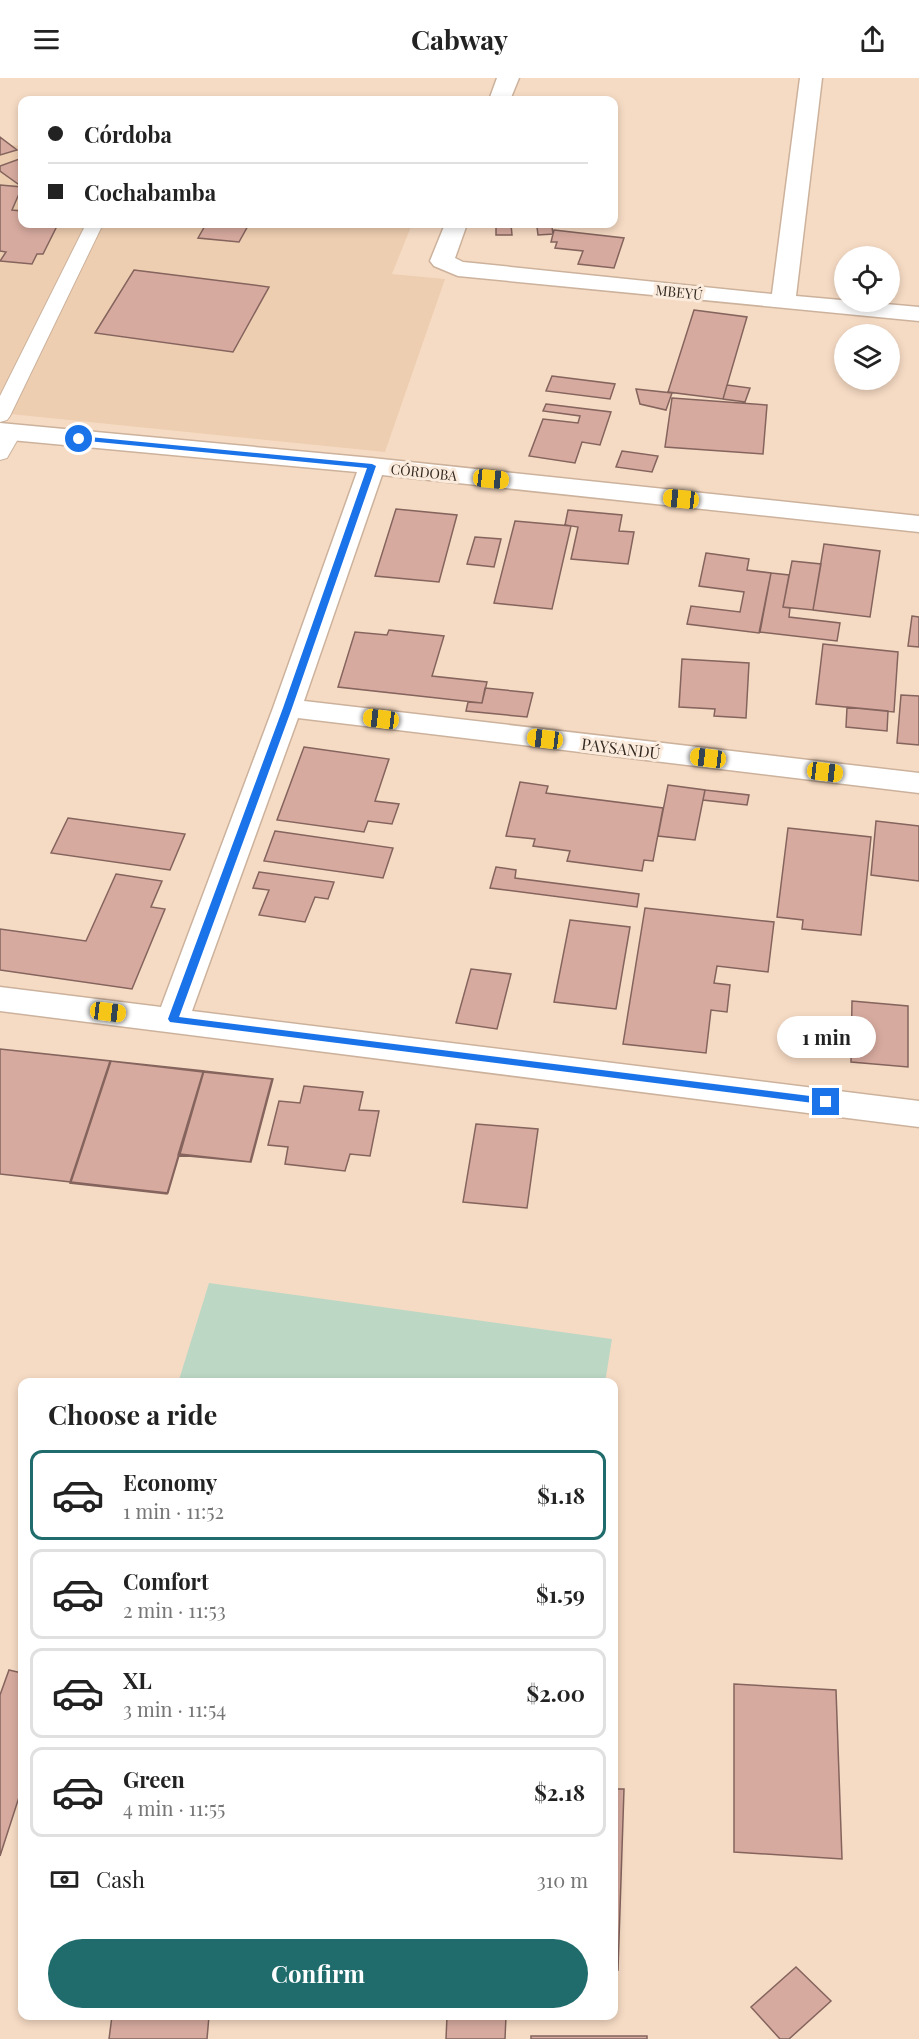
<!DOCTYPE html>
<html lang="en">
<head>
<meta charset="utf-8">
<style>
  :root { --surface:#fff; --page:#f6f6f6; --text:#222; --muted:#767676; --line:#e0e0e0; --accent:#206c6d }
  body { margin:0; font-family:"Playfair Display",serif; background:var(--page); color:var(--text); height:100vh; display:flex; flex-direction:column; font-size:22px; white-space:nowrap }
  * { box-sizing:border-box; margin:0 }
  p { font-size:20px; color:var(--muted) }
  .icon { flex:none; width:33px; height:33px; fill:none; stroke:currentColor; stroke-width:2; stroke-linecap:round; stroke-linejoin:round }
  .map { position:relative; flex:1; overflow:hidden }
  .drawer { position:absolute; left:18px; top:1300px; width:600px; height:642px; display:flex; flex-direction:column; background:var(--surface); border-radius:12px; box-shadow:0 3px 9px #0003 }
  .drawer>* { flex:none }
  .top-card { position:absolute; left:18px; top:18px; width:600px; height:132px; border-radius:12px; box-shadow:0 3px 9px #0003; display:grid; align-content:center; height:132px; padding:0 30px; background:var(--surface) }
  .buttons { position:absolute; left:834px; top:168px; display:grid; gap:12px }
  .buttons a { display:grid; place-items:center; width:66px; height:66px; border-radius:50%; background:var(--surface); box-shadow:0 3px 9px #0003; font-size:30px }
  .end { position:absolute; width:27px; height:27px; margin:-14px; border:8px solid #1a73e8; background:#fff; box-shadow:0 0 0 3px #fff }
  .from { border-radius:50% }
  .bubble { position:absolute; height:42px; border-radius:21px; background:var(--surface); box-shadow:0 3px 9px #0003; font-size:20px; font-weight:700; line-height:42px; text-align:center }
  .car { position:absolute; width:18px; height:36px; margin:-18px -9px; border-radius:8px; box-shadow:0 0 4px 2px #0007; background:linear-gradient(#f5c518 24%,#345 0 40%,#f5c518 0 76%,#345 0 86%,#f5c518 0) }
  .top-card b { display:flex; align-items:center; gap:21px; height:57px; font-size:22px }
  .top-card b+b { border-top:2px solid var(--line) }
  .top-card i { width:15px; height:15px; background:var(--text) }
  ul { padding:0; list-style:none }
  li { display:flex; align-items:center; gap:18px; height:90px; margin:0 12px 9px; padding:0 18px; border:3px solid var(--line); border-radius:12px }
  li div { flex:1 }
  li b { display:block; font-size:22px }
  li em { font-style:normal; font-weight:700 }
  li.active { border-color:var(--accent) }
  li>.icon { width:54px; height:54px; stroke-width:1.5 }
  h2 { padding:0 30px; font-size:27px; line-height:72px }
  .pay { display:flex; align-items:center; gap:15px; height:66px; padding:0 30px; font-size:22px }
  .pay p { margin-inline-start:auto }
  .action { display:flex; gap:12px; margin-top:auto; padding:12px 30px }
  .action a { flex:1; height:69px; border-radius:36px; background:var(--accent); color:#fff; font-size:24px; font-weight:700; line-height:69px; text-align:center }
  header { display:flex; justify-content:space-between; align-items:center; height:78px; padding:0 30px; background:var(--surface); font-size:27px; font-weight:700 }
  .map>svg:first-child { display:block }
</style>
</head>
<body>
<header><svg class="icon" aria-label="menu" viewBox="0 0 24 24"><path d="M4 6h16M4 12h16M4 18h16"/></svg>Cabway<svg class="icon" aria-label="share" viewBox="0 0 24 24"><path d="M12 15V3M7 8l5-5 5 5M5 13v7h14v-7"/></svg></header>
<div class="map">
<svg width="919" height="1961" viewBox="0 0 919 1961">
  <rect width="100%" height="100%" fill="#f6dbc4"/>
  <path fill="#eeceb1" d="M0,66l22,2v78h390l-20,50 53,5 -60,173 -385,-39z"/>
  <path fill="#bdd7c5" d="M209,1205l403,56 -7,44h-427z"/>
  <path fill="#d7aa9f" stroke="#84645d" stroke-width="1.5" d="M0,59l17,13 -17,5z
    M22,80v25l-4,1 -18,-13v-5z
    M0,107l22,2 -10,23 10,1v13h36l-15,30h-6l-5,10 -32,-3 6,-9 -6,-1z
    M206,146h43l-10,18 -41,-4z
    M496,146h15l1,11h-16z
    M537,149h15l1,7 -15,1z
    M554,152l70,8 -10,30 -36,-4 5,-13 -28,-3 2,-6h-6z
    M134,192l135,17 -36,65 -138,-19z
    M694,232l53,7 -24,82 -55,-7z
    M552,298l63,8 -5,15 -64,-8z
    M727,307l23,3 -5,14 -22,-3z
    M636,311l36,4 -6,17 -26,-6z
    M672,320l95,7 -4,49 -98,-7z
    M546,326l65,8 -11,33 -18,-3 -7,21 -46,-7 14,-37 35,4 2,-7 -37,-5z
    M622,373l36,5 -6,16 -36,-5z
    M396,431l61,6 -18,67 -64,-6z
    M568,432l54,5 -3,16 15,1 -6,32 -57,-5 7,-32 -13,-2z
    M515,443l56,5 -19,83 -58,-6z
    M475,459l26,2 -7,28 -27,-3z
    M824,466l56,7 -10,66 -57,-7z
    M706,475l43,6 -2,11 24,3 -12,60 -72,-9 4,-18 49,6 4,-20 -45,-6z
    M792,483l29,3 -8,46 -30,-3z
    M771,495l18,2 -6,32 7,1 -1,9 51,6 -3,18 -77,-9z
    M912,538l7,1v30l-11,-1z
    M389,552l55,6 -12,40 55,6 -5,21 -144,-16 17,-55 32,3z
    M823,566l75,8 -4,60 -78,-8z
    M682,581l67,4 -3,55 -32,-2 1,-7 -36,-2z
    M485,610l48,5 -6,24 -61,-6 2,-9 14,1z
    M901,617l18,1v49l-22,-2z
    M847,629l41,4 -1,20 -41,-4z
    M304,669l85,12 -14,42 24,3 -7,20 -24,-3 -4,11 -87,-12z
    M520,704l28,4 -2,7 117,15 -10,53 -9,-1 -2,11 -75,-10 3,-10 -37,-5 2,-7 -29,-3z
    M668,707l37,5 -10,50 -37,-4z
    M705,712l44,5 -2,10 -44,-5z
    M68,740l117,16 -15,36 -119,-17z
    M876,743l43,5v55l-48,-6z
    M788,750l83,9 -10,98 -59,-6 1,-9 -26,-3z
    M275,753l118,17 -10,30 -119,-17z
    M496,789l20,3 -1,8 124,16 -2,13 -147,-19z
    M259,794l75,10 -6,17 -13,-2 -10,25 -46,-7 10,-25 -16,-2z
    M259,794l75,10 -6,17 -13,-2 -10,25 -46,-7 10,-25 -16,-2z
    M116,796l46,7 -11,26 14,2 -33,80 -132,-19v-41l86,12z
    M645,830l129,14 -6,50 -51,-6 -3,17 16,2 -3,27 -16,-2 -5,43 -83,-9z
    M570,842l60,7 -14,82 -62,-7z
    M471,891l40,5 -14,55 -41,-6z
    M852,923l56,5v61l-57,-5z
    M0,971l111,12 -40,121 -71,-8z
    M0,971l110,12 -40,121 -70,-8z
    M110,983l93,11 -36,122 -97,-11z
    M111,983l93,10 -36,122 -97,-11z
    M204,993l69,8 -22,83 -71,-8z
    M203,994l69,7 -22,83 -72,-7z
    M304,1008l59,6 -4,18 20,1 -9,45 -20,-2 -5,17 -60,-7 3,-17 -20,-2 11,-44 21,2z
    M476,1046l62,5 -11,79 -64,-6z
    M9,1592l13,3v115l-22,68v-161z
    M734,1606l102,6 6,169 -108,-7z
    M614,1711h10l-6,181 -4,-1z
    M796,1889l35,34 -42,38h-9l-29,-32z
    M112,1938h97l-2,23h-98z
    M447,1938h59l-1,23h-59z
    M531,1958h116v3h-116z"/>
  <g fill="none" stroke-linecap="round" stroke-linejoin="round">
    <g stroke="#ccb29c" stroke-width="2">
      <path id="service" d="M86,146h14l2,2 -92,190 -3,4 -7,2v-26z
        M12,348l7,2 3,4 -15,26 -7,2v-24l5,-8z"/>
    </g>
    <g stroke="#ccb29c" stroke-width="3">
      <path id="minor" d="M497,0h22l-9,22h-21z
        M800,0h22l-26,218 123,11v14l-461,-45 -24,-10 -4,-5 15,-37h22l-12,34 8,4 309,32z
        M0,345l372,35 547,58v16l-537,-57 -78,226 615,72v20l-621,-75 -106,293 727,90v26l-919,-116v-24l161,20 112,-299 84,-236 -357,-33z"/>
    </g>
    <use href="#service" fill="#fff" fill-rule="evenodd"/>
    <use href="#minor" fill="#fff" fill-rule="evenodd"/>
  </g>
  <path fill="#1a73e8" d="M79,358l293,28 4,2 -84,242 -113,309 647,81 3,1v6l-659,-83 -2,-3 115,-311 84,-240 -290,-28v-3z"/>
  <g text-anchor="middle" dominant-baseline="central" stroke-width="6" stroke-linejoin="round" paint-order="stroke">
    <g font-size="14" fill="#322820" stroke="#fbebdd">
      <text transform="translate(679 214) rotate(6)">MBEYÚ</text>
      <text transform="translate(424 394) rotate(6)">CÓRDOBA</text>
    </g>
    <g font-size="16" fill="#322820" stroke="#fbebdd">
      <text transform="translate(621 670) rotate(7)">PAYSANDÚ</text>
    </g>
  </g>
</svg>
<div class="buttons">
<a><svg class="icon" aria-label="locate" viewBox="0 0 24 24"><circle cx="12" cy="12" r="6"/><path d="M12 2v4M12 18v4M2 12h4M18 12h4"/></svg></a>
<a><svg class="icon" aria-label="layers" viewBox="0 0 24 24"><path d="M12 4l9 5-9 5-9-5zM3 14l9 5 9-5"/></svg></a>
</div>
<i class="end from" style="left:79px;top:361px"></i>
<i class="end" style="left:826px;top:1024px"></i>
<div class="bubble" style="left:777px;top:938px;width:99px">1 min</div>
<i class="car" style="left:491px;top:401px;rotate:96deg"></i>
<i class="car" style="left:681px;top:421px;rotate:276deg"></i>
<i class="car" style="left:381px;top:641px;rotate:277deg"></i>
<i class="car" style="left:545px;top:661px;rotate:277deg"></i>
<i class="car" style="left:708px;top:680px;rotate:277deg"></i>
<i class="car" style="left:825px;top:694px;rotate:97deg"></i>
<i class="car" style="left:108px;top:934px;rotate:97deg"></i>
<div class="top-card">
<b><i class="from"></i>Córdoba</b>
<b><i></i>Cochabamba</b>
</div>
<section class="drawer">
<h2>Choose a ride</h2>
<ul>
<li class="active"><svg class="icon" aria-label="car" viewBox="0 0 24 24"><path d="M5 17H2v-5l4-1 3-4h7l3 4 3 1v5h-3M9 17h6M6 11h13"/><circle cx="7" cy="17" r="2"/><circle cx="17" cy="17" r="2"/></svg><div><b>Economy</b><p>1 min · 11:52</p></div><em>$1.18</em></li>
<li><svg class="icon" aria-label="car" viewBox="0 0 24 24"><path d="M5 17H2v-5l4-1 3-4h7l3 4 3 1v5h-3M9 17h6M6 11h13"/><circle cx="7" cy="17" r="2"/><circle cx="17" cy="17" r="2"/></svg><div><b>Comfort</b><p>2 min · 11:53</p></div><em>$1.59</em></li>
<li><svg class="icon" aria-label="car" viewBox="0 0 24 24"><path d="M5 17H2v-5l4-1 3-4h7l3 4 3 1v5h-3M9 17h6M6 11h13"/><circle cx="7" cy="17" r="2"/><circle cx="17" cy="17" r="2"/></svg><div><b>XL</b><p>3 min · 11:54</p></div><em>$2.00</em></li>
<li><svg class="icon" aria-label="car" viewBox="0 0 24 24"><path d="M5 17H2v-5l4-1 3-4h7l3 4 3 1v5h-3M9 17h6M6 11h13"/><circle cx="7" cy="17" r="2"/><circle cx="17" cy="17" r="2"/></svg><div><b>Green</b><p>4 min · 11:55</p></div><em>$2.18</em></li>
</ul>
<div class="pay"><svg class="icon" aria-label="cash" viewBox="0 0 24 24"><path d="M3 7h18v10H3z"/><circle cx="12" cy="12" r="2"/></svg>Cash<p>310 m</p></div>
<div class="action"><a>Confirm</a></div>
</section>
</div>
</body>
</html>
